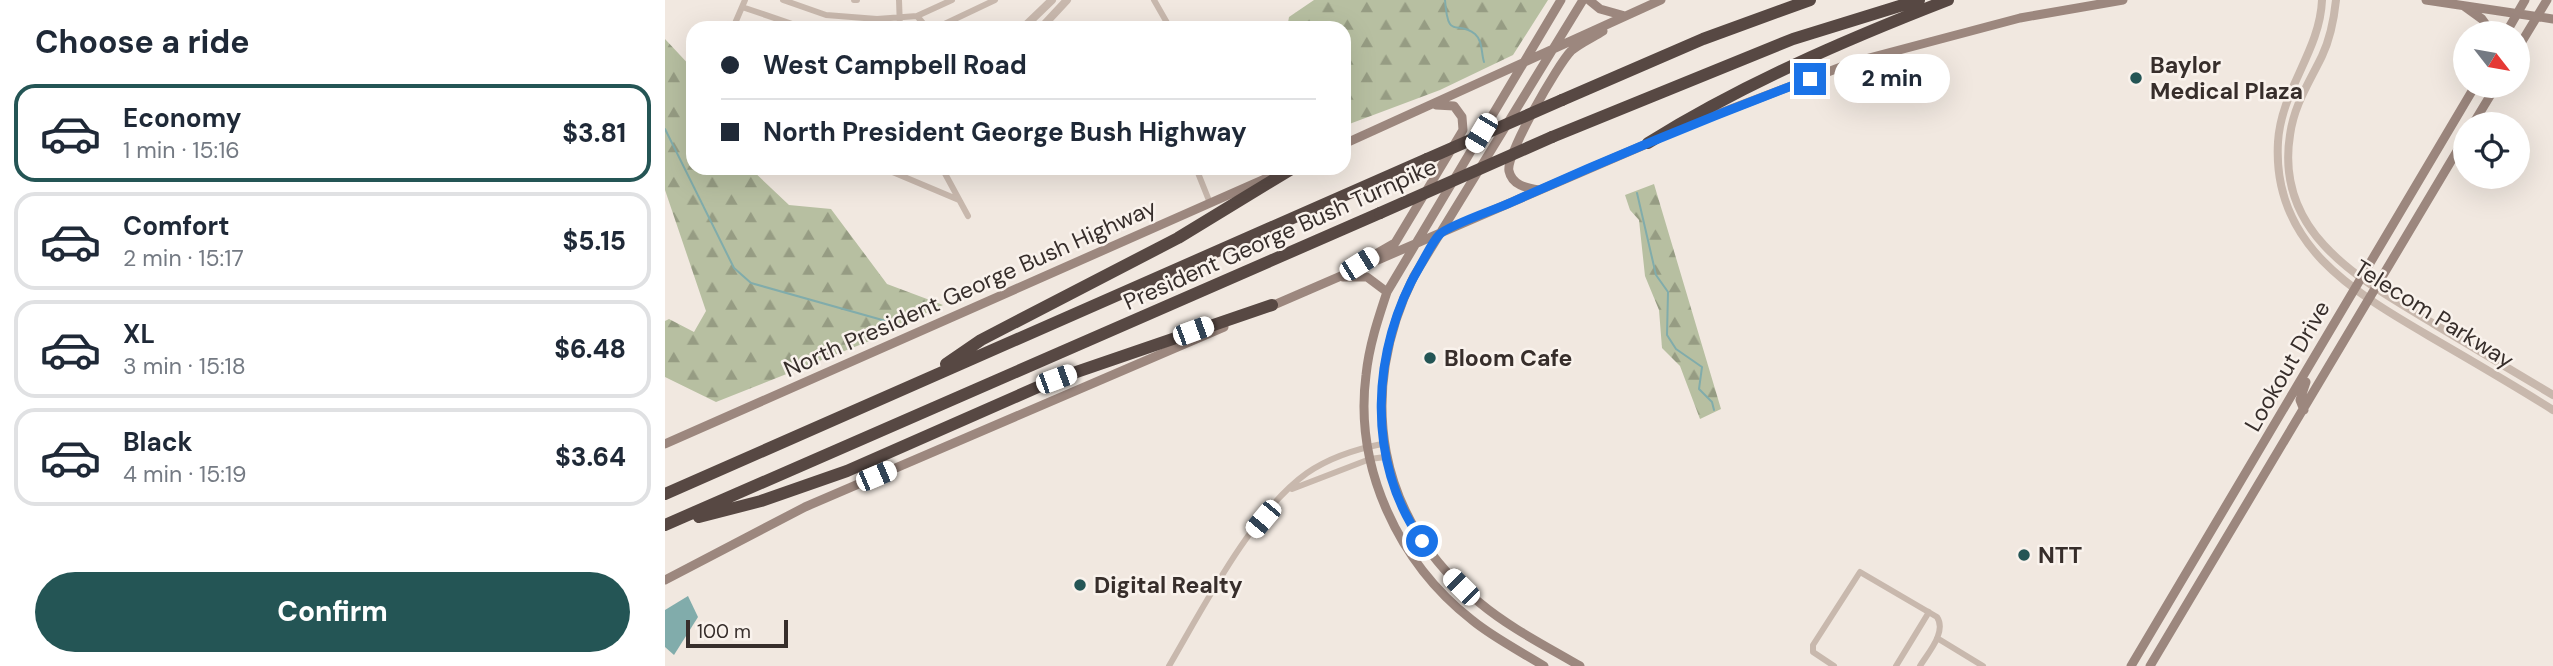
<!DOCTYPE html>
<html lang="en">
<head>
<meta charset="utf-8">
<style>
  :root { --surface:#fff; --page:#f6f6f7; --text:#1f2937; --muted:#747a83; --line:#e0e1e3; --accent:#245555 }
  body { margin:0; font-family:"DM Sans",sans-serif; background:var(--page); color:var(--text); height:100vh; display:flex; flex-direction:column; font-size:26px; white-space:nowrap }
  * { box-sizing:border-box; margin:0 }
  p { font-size:23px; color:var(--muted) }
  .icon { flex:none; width:38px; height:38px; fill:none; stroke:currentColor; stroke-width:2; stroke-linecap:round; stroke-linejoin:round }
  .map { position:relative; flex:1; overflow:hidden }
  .panel { display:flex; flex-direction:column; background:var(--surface); width:665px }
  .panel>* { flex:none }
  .guide { position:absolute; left:21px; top:21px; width:665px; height:154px; border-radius:21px; box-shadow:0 7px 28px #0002; display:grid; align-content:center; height:154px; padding:0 35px; background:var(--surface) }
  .needle { width:46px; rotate:121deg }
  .controls { position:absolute; left:1788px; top:21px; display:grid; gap:14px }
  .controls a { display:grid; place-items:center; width:77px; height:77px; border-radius:50%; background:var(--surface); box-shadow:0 7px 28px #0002; font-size:35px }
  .scale { position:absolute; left:21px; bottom:18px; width:102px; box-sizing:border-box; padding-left:7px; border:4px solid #372e2b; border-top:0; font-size:19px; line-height:24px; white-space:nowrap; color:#372e2b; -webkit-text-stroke:5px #f9f2ec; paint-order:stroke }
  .end { position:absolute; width:32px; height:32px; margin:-16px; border:9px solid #1a73e8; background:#fff; box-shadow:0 0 0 4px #fff }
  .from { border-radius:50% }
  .bubble { position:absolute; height:49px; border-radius:24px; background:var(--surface); box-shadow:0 7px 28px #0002; font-size:23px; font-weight:800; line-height:49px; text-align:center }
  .car { position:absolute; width:21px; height:42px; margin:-21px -10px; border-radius:9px; box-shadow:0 0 5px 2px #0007; background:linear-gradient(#fff 24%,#345 0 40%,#fff 0 76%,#345 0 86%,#fff 0) }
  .guide b { display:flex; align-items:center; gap:24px; height:66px; font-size:26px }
  .guide b+b { border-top:2px solid var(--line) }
  .guide i { width:18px; height:18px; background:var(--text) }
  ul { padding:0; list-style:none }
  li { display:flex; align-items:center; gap:21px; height:98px; margin:0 14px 10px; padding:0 21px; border:4px solid var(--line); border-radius:21px }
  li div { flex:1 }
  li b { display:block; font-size:26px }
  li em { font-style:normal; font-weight:800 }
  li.on { border-color:var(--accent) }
  li>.icon { width:63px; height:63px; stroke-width:1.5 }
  h2 { padding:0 35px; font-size:32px; line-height:84px }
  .primary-button { display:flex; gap:14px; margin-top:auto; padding:14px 35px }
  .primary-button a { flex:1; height:80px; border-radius:42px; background:var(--accent); color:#fff; font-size:28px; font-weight:800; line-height:80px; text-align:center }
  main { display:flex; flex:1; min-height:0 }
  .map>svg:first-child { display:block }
</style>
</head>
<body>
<main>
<section class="panel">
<h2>Choose a ride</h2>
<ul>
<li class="on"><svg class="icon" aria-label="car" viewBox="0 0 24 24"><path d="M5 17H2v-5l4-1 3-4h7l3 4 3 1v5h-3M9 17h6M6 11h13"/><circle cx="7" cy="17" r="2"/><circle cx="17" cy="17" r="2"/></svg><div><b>Economy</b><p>1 min · 15:16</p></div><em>$3.81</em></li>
<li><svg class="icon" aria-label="car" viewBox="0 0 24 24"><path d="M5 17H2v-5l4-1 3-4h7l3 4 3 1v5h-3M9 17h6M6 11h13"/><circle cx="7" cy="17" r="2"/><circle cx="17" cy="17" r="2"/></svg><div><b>Comfort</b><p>2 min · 15:17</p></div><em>$5.15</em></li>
<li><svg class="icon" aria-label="car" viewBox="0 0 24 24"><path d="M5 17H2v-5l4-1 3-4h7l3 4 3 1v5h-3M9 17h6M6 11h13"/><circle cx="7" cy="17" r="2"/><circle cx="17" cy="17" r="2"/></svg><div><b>XL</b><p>3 min · 15:18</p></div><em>$6.48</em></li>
<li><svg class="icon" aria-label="car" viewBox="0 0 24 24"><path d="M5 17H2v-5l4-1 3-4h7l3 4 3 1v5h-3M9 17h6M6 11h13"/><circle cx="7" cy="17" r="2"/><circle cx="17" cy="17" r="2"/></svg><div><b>Black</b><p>4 min · 15:19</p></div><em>$3.64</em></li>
</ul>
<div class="primary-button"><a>Confirm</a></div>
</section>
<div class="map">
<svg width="1888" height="666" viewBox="0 0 1888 666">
  <defs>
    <pattern id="forest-firs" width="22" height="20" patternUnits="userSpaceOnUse" patternTransform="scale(1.75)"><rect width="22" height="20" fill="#b7bfa1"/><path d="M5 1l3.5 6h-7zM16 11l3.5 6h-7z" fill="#969c83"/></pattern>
  </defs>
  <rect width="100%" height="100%" fill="#f1e8e0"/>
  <path fill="url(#forest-firs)" d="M649,0h234l-35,55 -73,35 -96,36v-98h-57l2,-11z
    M0,39l28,30v99h57l39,37 42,4 56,75 56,21 -76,37 -151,60 -51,-25v-56l4,-2 25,13 12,-21 -41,-121z
    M989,184l67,225 -21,10 -20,-53 -18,-18 -3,-38 -14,-34 -6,-56 -9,-10 -5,-15z"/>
  <path fill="#81acab" d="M23,596l10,21 -24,38 -9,-8v-37z"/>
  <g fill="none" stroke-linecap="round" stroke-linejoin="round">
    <path stroke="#81acab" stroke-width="2" d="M780,0c3,42 12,19 30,34 8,7 6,19 9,28
      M0,129l69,139 17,15 142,40
      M972,193l19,82 12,17 -1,43 9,14 26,18 -3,22 13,13 2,8"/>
    <path stroke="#c8b8ad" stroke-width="6" d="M118,0l43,15 51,4
      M189,0h3
      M234,0l1,28
      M489,0l16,28
      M77,7l62,21
      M68,28l12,-28
      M212,28v-9l40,-3
      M262,28l-10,-12 35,-16
      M271,28l59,-28
      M218,168l76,32
      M277,168l26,48
      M531,168l14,35
      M627,489l78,-30 15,-2
      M1272,638l46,28
      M504,666c34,-58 83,-154 138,-193 22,-15 49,-24 75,-29
      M1169,666l-21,-14v-7l47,-73 77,45c10,15 -9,36 -17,49
      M1231,666l33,-54"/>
    <path stroke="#c8b8ad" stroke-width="8" d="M1657,0c-2,51 -41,90 -44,142 -6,102 74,149 151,194 41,24 83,48 124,74
      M1671,0c-2,19 -6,39 -14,56 -13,27 -28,49 -32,79 -16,100 73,146 144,189 40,24 79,47 119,71
      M358,28l29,-28
      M376,28l26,-28"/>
    <path stroke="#9c877e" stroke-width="9" d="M924,0l11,9 25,7
      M1761,0l127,19
      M1799,6l18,13 10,14
      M1841,33l19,-33
      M1853,48l29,-48
      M1808,124l23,-38
      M1024,125l165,-63 166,-44 103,-18
      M679,144l317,-144
      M874,190c-13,-2 -27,-5 -30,-19 -4,-15 49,-107 62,-120 9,-8 23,-14 32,-20
      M695,263l35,-20 68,-113 -1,-13 -8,-11 -18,-1
      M678,277h24l20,15
      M604,307l382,-165
      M1639,410l-4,-10 6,-18
      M0,444l604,-267
      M0,580l140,-73 419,-180
      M879,666c-24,-15 -50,-28 -72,-46 -73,-57 -118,-152 -106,-245 3,-29 12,-56 21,-83l174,-292
      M915,666c-34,-20 -70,-38 -100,-63 -104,-83 -124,-210 -66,-327l169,-276
      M1466,666l344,-580
      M1485,666l316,-530"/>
    <path stroke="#574843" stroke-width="12" d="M897,100l141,-61 107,-39
      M887,137l241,-98 126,-39
      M983,143c95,-59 197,-103 300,-143
      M281,364l35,-24 197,-102 115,-70
      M0,494l762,-335
      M34,517l62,-16 86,-30 209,-92 216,-74
      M0,525l715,-312"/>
    <path stroke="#574843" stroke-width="12" d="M762,159l135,-59
      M715,213l172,-76"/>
  </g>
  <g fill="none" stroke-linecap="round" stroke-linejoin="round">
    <path stroke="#1a73e8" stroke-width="9" d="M757,541c-57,-79 -51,-193 -2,-275 6,-10 12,-24 20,-32 9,-9 57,-25 72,-32 98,-44 197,-85 298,-123"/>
  </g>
  <g fill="#245555" stroke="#f9f2ec" stroke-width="2.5">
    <circle cx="1471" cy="78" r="7"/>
    <circle cx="765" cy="358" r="7"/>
    <circle cx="1359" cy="555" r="7"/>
    <circle cx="415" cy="585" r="7"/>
  </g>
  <g text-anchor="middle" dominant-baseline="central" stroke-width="5" stroke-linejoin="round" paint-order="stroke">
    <g font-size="23" font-weight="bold" fill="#372e2b" stroke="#f9f2ec" text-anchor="start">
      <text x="1485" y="65">Baylor<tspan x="1485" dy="26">Medical Plaza</tspan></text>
      <text x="779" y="358">Bloom Cafe</text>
      <text x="1373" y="555">NTT</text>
      <text x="429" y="585">Digital Realty</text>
    </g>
    <g font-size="23" fill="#372e2b" stroke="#f9f2ec">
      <text transform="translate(615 234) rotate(-24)">President George Bush Turnpike</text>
      <text transform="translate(305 288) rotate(-24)">North President George Bush Highway</text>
      <text transform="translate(1769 314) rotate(32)">Telecom Parkway</text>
      <text transform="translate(1622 366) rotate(-60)">Lookout Drive</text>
    </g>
  </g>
</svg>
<div class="controls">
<a><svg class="needle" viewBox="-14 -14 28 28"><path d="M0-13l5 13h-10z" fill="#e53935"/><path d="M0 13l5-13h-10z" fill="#747a83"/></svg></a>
<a><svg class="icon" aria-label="locate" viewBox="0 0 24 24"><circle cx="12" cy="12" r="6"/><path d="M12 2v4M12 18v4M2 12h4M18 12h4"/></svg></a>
</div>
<div class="scale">100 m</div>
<i class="end from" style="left:757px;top:541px"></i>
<i class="end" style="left:1145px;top:79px"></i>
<div class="bubble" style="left:1169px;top:54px;width:116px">2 min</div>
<i class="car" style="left:816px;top:133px;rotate:211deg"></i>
<i class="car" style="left:694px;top:264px;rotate:58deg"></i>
<i class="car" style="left:528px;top:331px;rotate:70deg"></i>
<i class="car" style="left:391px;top:379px;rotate:70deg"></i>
<i class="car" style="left:211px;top:476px;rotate:67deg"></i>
<i class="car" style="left:598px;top:519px;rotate:220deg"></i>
<i class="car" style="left:796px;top:587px;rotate:315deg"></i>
<div class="guide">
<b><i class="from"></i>West Campbell Road</b>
<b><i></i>North President George Bush Highway</b>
</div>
</div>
</main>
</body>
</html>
